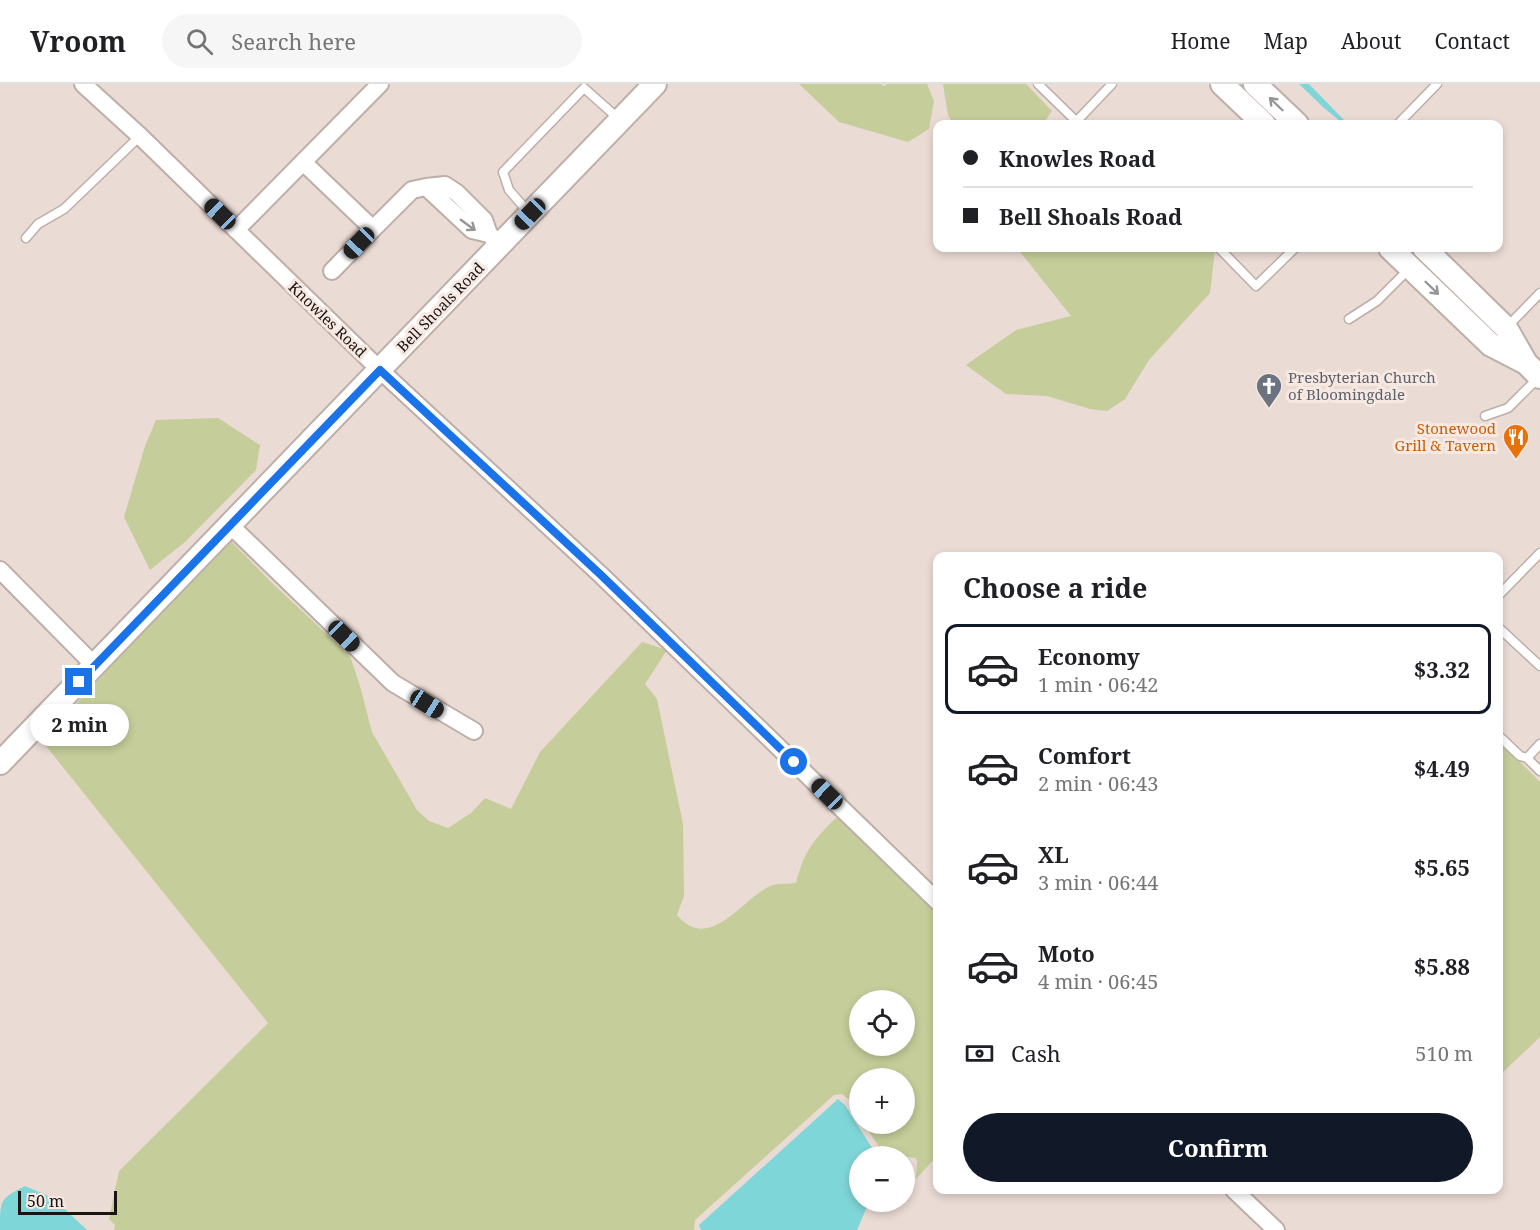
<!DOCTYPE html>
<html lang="en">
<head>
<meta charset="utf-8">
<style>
  :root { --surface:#fff; --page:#f6f6f6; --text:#202124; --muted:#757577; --line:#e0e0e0; --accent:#111827 }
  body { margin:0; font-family:"Noto Serif",serif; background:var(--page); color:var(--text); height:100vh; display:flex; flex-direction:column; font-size:22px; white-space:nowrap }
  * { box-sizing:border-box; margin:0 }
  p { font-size:20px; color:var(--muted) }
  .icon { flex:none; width:33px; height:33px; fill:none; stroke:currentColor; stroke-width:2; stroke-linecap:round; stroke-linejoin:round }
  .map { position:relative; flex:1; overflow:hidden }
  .panel { position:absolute; left:933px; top:468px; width:570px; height:642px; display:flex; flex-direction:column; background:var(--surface); border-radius:12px; box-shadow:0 3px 9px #0003 }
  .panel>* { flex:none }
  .hud { position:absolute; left:933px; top:36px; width:570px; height:132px; border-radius:12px; box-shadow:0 3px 9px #0003; display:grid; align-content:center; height:132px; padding:0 30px; background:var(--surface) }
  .fabs { position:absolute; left:849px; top:906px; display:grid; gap:12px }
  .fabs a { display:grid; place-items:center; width:66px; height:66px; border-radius:50%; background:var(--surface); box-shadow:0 3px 9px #0003; font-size:30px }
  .scale { position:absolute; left:18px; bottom:15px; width:99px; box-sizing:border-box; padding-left:6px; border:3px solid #1a1513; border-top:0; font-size:16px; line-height:21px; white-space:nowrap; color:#1a1513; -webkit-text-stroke:4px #f8e8e2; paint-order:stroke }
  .end { position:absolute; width:27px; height:27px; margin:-14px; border:8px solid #1a73e8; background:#fff; box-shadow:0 0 0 3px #fff }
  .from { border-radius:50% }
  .bubble { position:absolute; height:42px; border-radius:21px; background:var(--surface); box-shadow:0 3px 9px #0003; font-size:20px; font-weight:700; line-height:42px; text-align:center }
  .car { position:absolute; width:18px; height:36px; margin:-18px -9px; border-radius:8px; box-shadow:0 0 4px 2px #0007; background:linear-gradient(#222 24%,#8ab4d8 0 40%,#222 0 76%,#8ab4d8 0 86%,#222 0) }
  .hud b { display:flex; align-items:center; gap:21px; height:57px; font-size:22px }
  .hud b+b { border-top:2px solid var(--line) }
  .hud i { width:15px; height:15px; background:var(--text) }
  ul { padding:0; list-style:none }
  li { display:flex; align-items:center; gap:18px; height:90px; margin:0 12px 9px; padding:0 18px; border:3px solid transparent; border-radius:12px }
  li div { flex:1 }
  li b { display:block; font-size:22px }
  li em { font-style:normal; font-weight:700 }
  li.current { border-color:var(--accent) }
  li>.icon { width:54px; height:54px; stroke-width:1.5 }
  h2 { padding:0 30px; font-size:27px; line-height:72px }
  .pay { display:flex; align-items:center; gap:15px; height:66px; padding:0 30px; font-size:22px }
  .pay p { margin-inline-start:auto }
  .action { display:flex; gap:12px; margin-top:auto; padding:12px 30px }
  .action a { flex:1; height:69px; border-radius:36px; background:var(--accent); color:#fff; font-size:24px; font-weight:700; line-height:69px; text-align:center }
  header { display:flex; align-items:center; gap:36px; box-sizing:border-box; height:84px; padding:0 30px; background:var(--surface); border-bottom:2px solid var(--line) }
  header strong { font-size:28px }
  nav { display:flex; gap:33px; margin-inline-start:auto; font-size:21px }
  .search { width:420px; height:54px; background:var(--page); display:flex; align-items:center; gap:15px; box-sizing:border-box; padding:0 21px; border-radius:33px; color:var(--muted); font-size:22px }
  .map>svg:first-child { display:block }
</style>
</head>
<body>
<header>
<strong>Vroom</strong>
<div class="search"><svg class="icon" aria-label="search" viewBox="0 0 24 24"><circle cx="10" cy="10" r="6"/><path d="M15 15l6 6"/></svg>Search here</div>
<nav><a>Home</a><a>Map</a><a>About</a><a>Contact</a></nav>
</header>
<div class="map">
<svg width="1540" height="1146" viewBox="0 0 1540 1146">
  <rect width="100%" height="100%" fill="#ebdbd5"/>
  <path fill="#c5cd9a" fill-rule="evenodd" d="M799,0h82l3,2 3,-2h40l7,17 -5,28 -21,13 -69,-20z
    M943,0h83l26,27 -9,13h-90l-5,-9z
    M1017,164h195l3,2 -5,43 -61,67 -24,39 -18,12 -17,-2 -43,-13 -41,-2 -40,-29 50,-35 55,-14z
    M218,334l42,27 -4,25 -71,72 -35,28 -26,-53 21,-71 11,-26z
    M229,455l41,42 80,75 10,30 12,46 45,78 12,11 19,7 23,-15 14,-15 26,11 29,-57 102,-110 25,8 -22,34 12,15 26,125 1,72 -7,19c32,38 64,-14 91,-28 7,-4 20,-3 28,-4 8,-32 18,-44 42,-67l99,97v243l-21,23 1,-17 -1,-4 -33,-5 -19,-29h40v-46h-44l-1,39 -8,-16 -9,-7 -8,1 -139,125 -1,10h-580l1,-5 -6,-6 10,-48 149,-148 -226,-282zM860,916h44v46h-44z
    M1499,657l41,41v255l-41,39z"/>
  <path fill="#7fd6d8" d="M1299,0h10l35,36 -4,1 -16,-13z
    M838,1015l7,6 32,51h-17v46h9l-12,28h-156l-2,-5z
    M25,1102l28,12 34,32h-87c0,-31 0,-31 25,-44z"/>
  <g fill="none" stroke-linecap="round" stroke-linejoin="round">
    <g stroke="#bdaea8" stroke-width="11">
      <path id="service" d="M1038,0l39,38
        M1074,40l38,-40
        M1398,40l39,-40
        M530,130l-21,-24 -6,-18 81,-84 36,32
        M26,154l12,-14 26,-15 76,-73
        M1219,164l37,38 39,-38
        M1349,235l28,-18 33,-33
        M1507,243l33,-34
        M1485,332l23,-8 31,-31
        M1498,512l42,-43
        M1498,543l42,39
        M1498,651l22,21 7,2
        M1540,660l-13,14 13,13"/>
    </g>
    <g stroke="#bdaea8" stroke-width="20">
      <path id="minor" d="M83,0l57,52 240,234 221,205 337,327
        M303,78l70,67 -41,42
        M373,145l39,-39 14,-3
        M236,146l144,-146
        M489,150l-17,-4 -46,-43 19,-2 12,8 27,27 5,14 11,11
        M230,441l163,158 81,48
        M0,486l95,96
        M1234,1106l42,40"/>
    </g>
    <g stroke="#bdaea8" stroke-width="26">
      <path id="secondary" d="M1222,0l42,40
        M1255,0l42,40
        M1390,164l101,97 35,18
        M1424,164l82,80 20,35 14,14
        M0,679l655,-679"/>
    </g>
    <use href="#service" stroke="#fff" stroke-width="8"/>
    <use href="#minor" stroke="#fff" stroke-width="16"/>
    <use href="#secondary" stroke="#fff" stroke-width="22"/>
  </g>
  <defs><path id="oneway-shaft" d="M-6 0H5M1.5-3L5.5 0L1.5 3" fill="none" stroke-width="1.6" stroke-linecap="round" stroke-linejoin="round" transform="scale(1.5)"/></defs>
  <g stroke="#989695">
    <use href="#oneway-shaft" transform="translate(1276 20) rotate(-136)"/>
    <use href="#oneway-shaft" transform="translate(468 141) rotate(36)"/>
    <use href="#oneway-shaft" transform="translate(1432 204) rotate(44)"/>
  </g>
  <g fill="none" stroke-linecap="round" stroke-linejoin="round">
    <path stroke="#1a73e8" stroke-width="8" d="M79,598l301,-312 221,205 193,187"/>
  </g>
  <defs>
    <g id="church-pin" transform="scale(1.35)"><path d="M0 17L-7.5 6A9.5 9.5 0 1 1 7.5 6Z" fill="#6b7280" stroke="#f8e8e2"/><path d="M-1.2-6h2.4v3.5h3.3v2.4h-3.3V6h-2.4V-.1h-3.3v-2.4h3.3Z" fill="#fff"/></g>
    <g id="restaurant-pin" transform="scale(1.35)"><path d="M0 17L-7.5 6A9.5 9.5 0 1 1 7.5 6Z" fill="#e8710a" stroke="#f8e8e2"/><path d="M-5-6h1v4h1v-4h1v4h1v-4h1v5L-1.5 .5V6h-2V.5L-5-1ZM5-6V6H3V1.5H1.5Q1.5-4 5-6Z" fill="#fff"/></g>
  </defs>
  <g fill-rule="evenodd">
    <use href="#church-pin" x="1269" y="302"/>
    <use href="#restaurant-pin" x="1516" y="353"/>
  </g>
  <g text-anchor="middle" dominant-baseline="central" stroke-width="6" stroke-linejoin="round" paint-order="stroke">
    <g font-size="15" fill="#1a1513" stroke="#f8e8e2">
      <text transform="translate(440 223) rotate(-46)">Bell Shoals Road</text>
      <text transform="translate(328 235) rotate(44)">Knowles Road</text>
    </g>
    <g font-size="15" fill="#5b616d" stroke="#f8e8e2" text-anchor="start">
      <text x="1288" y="293">Presbyterian Church<tspan x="1288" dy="17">of Bloomingdale</tspan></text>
    </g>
    <g font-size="15" fill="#c56008" stroke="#f8e8e2" text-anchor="end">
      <text x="1496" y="344">Stonewood<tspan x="1496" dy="17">Grill &amp; Tavern</tspan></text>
    </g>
  </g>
</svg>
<div class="fabs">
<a><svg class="icon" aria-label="locate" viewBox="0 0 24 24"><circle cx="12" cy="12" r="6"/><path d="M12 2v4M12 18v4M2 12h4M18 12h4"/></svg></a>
<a>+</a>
<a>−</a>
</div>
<div class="scale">50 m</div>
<i class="end from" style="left:794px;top:678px"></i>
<i class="end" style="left:79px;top:598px"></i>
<div class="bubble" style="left:30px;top:620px;width:99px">2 min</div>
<i class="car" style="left:220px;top:130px;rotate:314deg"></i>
<i class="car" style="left:530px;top:130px;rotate:224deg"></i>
<i class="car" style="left:359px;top:159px;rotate:224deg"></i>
<i class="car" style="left:344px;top:552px;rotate:134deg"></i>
<i class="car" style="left:427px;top:620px;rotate:122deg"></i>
<i class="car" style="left:827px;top:710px;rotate:314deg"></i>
<div class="hud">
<b><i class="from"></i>Knowles Road</b>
<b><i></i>Bell Shoals Road</b>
</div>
<section class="panel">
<h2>Choose a ride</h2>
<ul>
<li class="current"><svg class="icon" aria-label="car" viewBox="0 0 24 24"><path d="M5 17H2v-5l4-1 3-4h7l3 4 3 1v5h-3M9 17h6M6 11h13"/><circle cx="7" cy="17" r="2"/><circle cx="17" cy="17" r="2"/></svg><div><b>Economy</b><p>1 min · 06:42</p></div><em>$3.32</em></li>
<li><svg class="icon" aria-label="car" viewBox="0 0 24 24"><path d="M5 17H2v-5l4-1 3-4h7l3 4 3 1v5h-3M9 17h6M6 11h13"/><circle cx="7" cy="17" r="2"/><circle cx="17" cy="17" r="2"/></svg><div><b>Comfort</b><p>2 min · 06:43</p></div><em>$4.49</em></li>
<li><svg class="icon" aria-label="car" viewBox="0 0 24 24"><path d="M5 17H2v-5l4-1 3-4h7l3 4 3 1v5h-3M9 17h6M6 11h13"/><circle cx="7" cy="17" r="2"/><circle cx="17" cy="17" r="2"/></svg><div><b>XL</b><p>3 min · 06:44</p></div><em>$5.65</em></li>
<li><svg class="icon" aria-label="car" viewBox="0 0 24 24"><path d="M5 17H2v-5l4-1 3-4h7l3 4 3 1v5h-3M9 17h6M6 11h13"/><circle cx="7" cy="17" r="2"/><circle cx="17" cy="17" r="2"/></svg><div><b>Moto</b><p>4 min · 06:45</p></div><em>$5.88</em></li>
</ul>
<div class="pay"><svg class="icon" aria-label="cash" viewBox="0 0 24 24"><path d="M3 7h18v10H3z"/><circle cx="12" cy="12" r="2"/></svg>Cash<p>510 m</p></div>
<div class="action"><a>Confirm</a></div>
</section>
</div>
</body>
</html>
